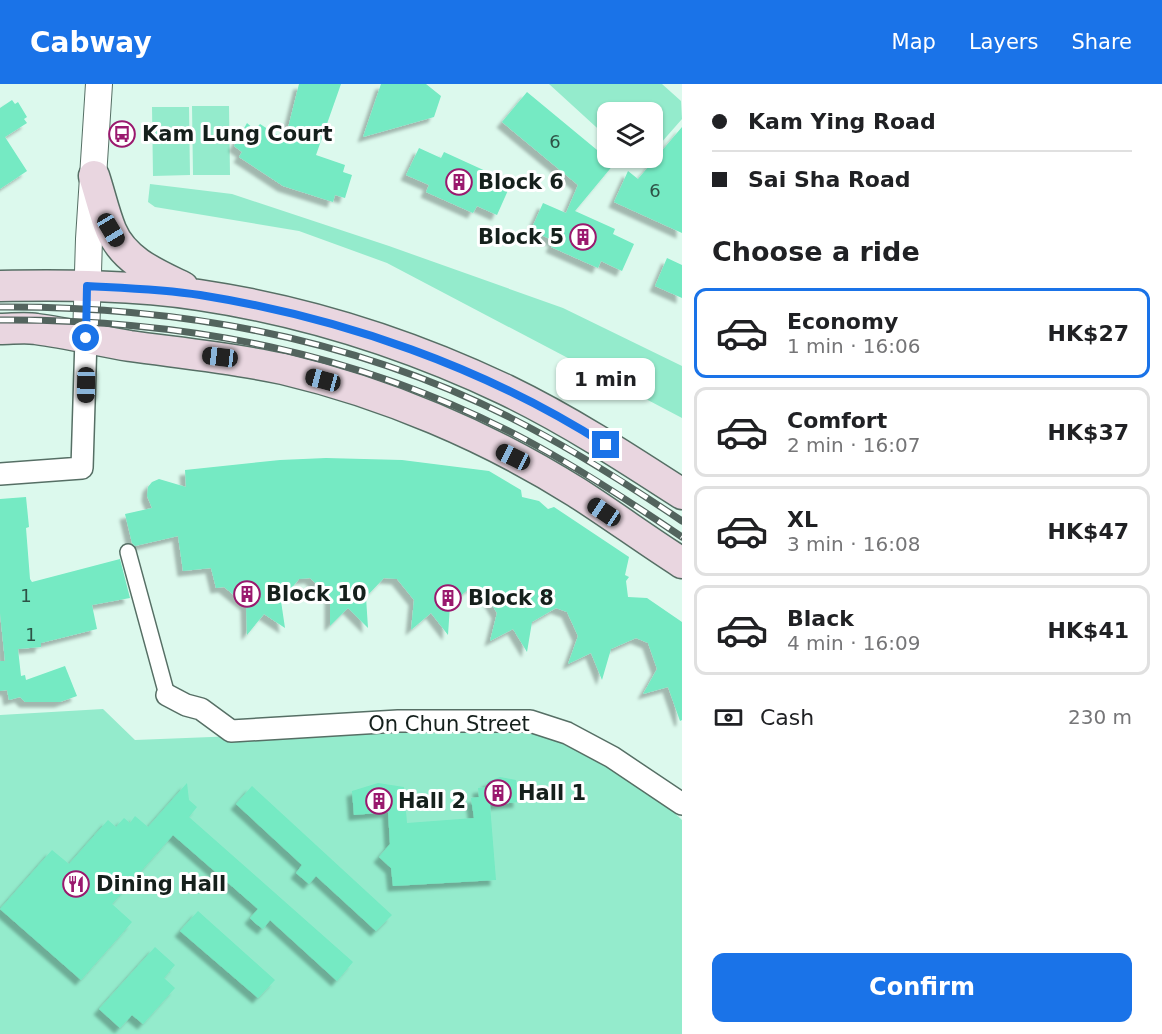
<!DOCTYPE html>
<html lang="en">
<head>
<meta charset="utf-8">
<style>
  :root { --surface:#fff; --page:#f6f6f6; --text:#202124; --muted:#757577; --line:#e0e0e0; --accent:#1a73e8 }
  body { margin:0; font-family:"DejaVu Sans",sans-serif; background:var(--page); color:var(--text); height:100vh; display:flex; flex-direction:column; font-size:22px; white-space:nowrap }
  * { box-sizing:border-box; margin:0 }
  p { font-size:20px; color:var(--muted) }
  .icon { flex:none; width:33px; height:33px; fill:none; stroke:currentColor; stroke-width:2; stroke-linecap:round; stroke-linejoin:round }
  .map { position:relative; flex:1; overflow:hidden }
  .sheet { display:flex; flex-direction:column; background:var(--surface); width:480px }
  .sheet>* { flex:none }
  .banner { display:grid; align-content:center; height:132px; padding:0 30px; background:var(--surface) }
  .fabs { position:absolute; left:597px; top:18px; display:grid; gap:12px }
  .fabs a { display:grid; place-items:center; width:66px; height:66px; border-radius:12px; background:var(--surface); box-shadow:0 2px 4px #0004; font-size:30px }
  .end { position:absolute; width:27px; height:27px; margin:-14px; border:8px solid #1a73e8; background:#fff; box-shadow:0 0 0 3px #fff }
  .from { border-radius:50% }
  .bubble { position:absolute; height:42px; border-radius:12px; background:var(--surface); box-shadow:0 2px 4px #0004; font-size:20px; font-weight:700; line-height:42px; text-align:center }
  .car { position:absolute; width:18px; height:36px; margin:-18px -9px; border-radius:8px; box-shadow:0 0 4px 2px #0007; background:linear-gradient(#222 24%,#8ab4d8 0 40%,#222 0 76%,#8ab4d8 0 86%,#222 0) }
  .banner b { display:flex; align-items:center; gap:21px; height:57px; font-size:22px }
  .banner b+b { border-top:2px solid var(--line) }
  .banner i { width:15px; height:15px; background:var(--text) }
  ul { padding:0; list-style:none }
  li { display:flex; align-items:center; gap:18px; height:90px; margin:0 12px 9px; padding:0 18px; border:3px solid var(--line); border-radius:12px }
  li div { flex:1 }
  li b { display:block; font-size:22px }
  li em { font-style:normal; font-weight:700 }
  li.selected { border-color:var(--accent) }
  li>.icon { width:54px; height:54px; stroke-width:1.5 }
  h2 { padding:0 30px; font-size:27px; line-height:72px }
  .pay { display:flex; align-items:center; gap:15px; height:66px; padding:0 30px; font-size:22px }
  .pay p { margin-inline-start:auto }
  .primary-button { display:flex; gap:12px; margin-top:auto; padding:12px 30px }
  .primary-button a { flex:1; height:69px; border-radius:12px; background:var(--accent); color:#fff; font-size:24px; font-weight:700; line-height:69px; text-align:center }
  header { display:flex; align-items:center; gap:36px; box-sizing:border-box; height:84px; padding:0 30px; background:var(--accent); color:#fff }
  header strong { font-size:28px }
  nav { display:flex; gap:33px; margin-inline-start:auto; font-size:21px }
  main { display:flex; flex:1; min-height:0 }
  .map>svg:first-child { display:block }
</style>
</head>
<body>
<header>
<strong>Cabway</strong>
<nav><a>Map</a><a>Layers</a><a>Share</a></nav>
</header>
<main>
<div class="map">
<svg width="682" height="950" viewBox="0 0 682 950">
  <defs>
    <filter id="shadow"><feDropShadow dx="-5.5" dy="5.5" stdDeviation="1.5" flood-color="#0004"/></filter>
  </defs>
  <rect width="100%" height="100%" fill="#dcf9ed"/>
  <path fill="#94ebcc" d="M549,0h113l19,17 1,18 -29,33 -1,-40h-44l-1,25z
    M192,22h37l1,69h-37z
    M152,23h37l1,68 -37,1z
    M150,100l82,10 157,52 174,62 119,58v52l-295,-155 -88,-32 -144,-24 -7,-5z
    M103,625l32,31 380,-15 71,25 75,50 21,20v214h-682v-319z"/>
  <path fill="#74eac3" filter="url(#shadow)" d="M299,0h42l-25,71 29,10 -2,7 9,3 -7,23 -10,-3 -2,7 -50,-16 -44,-29 3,-5 -8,-6 13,-23 8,7 5,-6 25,16z
    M381,0h45l15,12 -7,21 -71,20z
    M527,8l87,72 -39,47 40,18 -2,5 21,10 -12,27 -21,-10 -3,7 -47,-21 3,-6 -23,-11 12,-27 23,10 12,-28 -76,-63z
    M12,16l3,4 3,-2 9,15 -3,2 3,4 -22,14 22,34 -27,18v-81z
    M682,43v106l-68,-31 14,-31 10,8z
    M419,64l22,10 3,-6 46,21 -2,6 21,9 -12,27 -20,-9 -4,7 -47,-21 3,-7 -23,-10z
    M667,174l15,7v33l-27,-12z
    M326,374l76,2 87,11 32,19 1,7 17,4 9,8 6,-2 75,50 -4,18 4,2 -3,4 2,16 19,1 35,24v98l-2,1 -12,-34 -25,7 14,-25 -9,-26 -12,-5 -25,11 -9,31 -11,-27 -23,11 10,-28 -11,-24 -11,-4 -24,14 -5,30 -14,-23 -23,12 7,-28 -14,-23 -12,-3 -21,18 -2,30 -17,-22 -20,17 3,-30 -17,-21 -13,-1 -18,19 2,31 -20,-20 -18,18v-29l-20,-19 -11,1 -18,22 4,27 -21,-14 -17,21 -1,-30 -22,-18 -8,1 -5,-20 -28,3 -5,-35 -43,10 -3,-3 -7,-29 27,-6 -5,-12 1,-9 4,-5 7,-3 27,8 -1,-17 95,-10z
    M26,413l3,30 -3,1 4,51 2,3 88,-23 10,39 -38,7 5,24 -56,14v4l-23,2 3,27 4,-1 1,5 39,-14 12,30 -17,6h-35l-5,-5 -11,3 -2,-10 -7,1v-30h5l-5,-48v-114z
    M500,693l16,3 3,22 -29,3 6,75 -103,6 -2,-18 -12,-11 11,-13 -2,-32 -34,3 -2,-24 26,-8 26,4 3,36 67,-5 -3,-20 8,-1 -1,-9 10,-1 -1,-5z
    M187,699l2,17 8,7 -8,10 164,145 -16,19 -67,-61 -7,9 -8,-6 -5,-5 8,-9 -85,-74 -61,69 20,18 -51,58 -81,-71 52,-59 17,14 39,-44 8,7 8,-9 6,5 5,-7 13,11z
    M252,702l140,129 -16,16 -60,-55 -7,8 -13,-11 6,-8 -66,-61z
    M198,827l77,69 -17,18 -78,-67z
    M155,863l20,18 -11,13 11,10 -32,36 -11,-9 -12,13 -21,-19z"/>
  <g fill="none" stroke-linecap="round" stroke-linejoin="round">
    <g stroke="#566f65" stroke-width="18">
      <path id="pedestrian" d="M128,468l39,143"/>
    </g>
    <g stroke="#566f65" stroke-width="24">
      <path id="minor" d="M0,390l82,-6 4,-130
        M167,611l19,10 15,4 30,22 167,-10h132l37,12 45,24 70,47"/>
    </g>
    <g stroke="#566f65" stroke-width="28">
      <path id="tertiary" d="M86,254l3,-99 10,-155"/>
    </g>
    <g stroke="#566f65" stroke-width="33">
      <path id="secondary" d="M94,92c6,18 10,37 17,54 13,31 45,44 72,57
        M0,202c66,-1 134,-1 199,9 107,16 210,49 307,95 62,30 119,67 176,104
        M0,245c12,0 25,-2 36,0 32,4 63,12 94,17 51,7 103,12 153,23 102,24 204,67 293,123 36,23 70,48 106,71"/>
    </g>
    <use href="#pedestrian" stroke="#fff" stroke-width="15"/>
    <use href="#minor" stroke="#fff" stroke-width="21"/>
    <use href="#tertiary" stroke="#fff" stroke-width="26"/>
    <use href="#secondary" stroke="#e9d6e0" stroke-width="30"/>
    <g stroke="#53645e" stroke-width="7">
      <path id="rail" d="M0,223c178,-1 351,30 511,111 60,30 116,66 171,103
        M0,236c187,-1 362,33 528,121 54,29 104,62 154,96"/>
    </g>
    <use href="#rail" stroke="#fff" stroke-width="4.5" stroke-dasharray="14" stroke-linecap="butt"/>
  </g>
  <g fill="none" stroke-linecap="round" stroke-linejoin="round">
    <path stroke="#1a73e8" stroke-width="8" d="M86,254l1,-52c38,2 76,3 113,9 143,23 284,72 406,150"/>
  </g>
  <defs>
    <g id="bus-ring" transform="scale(1.35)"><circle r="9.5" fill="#fff" stroke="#9a196e" stroke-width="1.5"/><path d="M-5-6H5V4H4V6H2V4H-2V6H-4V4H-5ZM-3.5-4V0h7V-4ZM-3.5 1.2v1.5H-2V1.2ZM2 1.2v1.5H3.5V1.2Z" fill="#9a196e"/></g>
    <g id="building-ring" transform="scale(1.35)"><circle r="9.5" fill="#fff" stroke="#9a196e" stroke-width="1.5"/><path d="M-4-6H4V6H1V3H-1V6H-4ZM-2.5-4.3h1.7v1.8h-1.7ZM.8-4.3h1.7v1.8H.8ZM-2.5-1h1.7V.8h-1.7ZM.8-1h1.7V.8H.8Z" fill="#9a196e"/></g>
    <g id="restaurant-ring" transform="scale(1.35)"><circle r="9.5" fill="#fff" stroke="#9a196e" stroke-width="1.5"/><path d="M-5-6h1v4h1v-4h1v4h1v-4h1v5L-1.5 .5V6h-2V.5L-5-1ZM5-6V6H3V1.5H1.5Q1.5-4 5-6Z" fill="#9a196e"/></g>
  </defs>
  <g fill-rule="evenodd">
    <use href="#bus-ring" x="122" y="50"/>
    <use href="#building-ring" x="459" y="98"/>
    <use href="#building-ring" x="583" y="153"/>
    <use href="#building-ring" x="247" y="510"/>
    <use href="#building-ring" x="448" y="514"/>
    <use href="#building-ring" x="498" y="709"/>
    <use href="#building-ring" x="379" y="717"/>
    <use href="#restaurant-ring" x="76" y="800"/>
  </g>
  <g text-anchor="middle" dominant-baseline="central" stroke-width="6" stroke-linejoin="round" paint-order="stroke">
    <g font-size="18" fill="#2d5246">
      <text x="555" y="57">6</text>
      <text x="655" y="106">6</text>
      <text x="26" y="511">1</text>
      <text x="31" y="550">1</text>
    </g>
    <g font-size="21" font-weight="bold" fill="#15201c" stroke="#fff" text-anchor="start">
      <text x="142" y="50">Kam Lung Court</text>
      <text x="478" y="98">Block 6</text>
      <text x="564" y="153" text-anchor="end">Block 5</text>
      <text x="266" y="510">Block 10</text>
      <text x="468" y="514">Block 8</text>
      <text x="518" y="709">Hall 1</text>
      <text x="398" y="717">Hall 2</text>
      <text x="96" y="800">Dining Hall</text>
    </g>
    <g font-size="21" fill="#15201c" stroke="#fff">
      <text x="449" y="640">On Chun Street</text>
    </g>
  </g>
</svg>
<div class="fabs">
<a><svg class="icon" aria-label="layers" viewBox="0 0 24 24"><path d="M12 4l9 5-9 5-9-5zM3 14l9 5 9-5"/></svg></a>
</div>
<i class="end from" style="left:86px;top:254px"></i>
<i class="end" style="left:606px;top:361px"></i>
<div class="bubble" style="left:556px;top:274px;width:99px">1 min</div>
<i class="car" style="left:111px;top:146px;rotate:149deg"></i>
<i class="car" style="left:220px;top:273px;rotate:277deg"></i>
<i class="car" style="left:323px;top:296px;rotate:285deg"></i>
<i class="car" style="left:86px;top:301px;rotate:181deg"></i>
<i class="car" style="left:513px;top:373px;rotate:296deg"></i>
<i class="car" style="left:604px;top:428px;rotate:304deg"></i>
</div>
<section class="sheet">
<div class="banner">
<b><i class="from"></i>Kam Ying Road</b>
<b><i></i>Sai Sha Road</b>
</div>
<h2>Choose a ride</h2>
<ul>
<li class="selected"><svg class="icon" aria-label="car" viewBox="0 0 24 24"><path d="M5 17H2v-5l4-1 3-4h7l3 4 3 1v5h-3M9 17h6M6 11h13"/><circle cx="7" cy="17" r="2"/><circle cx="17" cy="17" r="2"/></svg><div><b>Economy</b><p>1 min · 16:06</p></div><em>HK$27</em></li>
<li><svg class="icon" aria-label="car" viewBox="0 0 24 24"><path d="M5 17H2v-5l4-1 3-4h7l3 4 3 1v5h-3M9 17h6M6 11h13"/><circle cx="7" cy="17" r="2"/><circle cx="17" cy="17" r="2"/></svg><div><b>Comfort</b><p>2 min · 16:07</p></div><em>HK$37</em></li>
<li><svg class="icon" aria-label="car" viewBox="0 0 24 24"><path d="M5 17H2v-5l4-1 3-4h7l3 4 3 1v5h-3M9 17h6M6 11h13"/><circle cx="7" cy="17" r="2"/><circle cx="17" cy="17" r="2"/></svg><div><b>XL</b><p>3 min · 16:08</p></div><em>HK$47</em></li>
<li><svg class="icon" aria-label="car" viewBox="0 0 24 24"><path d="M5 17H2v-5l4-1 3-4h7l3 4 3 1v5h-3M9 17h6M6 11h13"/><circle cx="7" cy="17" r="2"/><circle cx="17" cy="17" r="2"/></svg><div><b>Black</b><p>4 min · 16:09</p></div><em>HK$41</em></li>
</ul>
<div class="pay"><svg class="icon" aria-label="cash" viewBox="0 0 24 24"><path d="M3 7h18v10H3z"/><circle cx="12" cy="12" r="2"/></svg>Cash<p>230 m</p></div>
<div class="primary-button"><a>Confirm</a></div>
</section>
</main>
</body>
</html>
